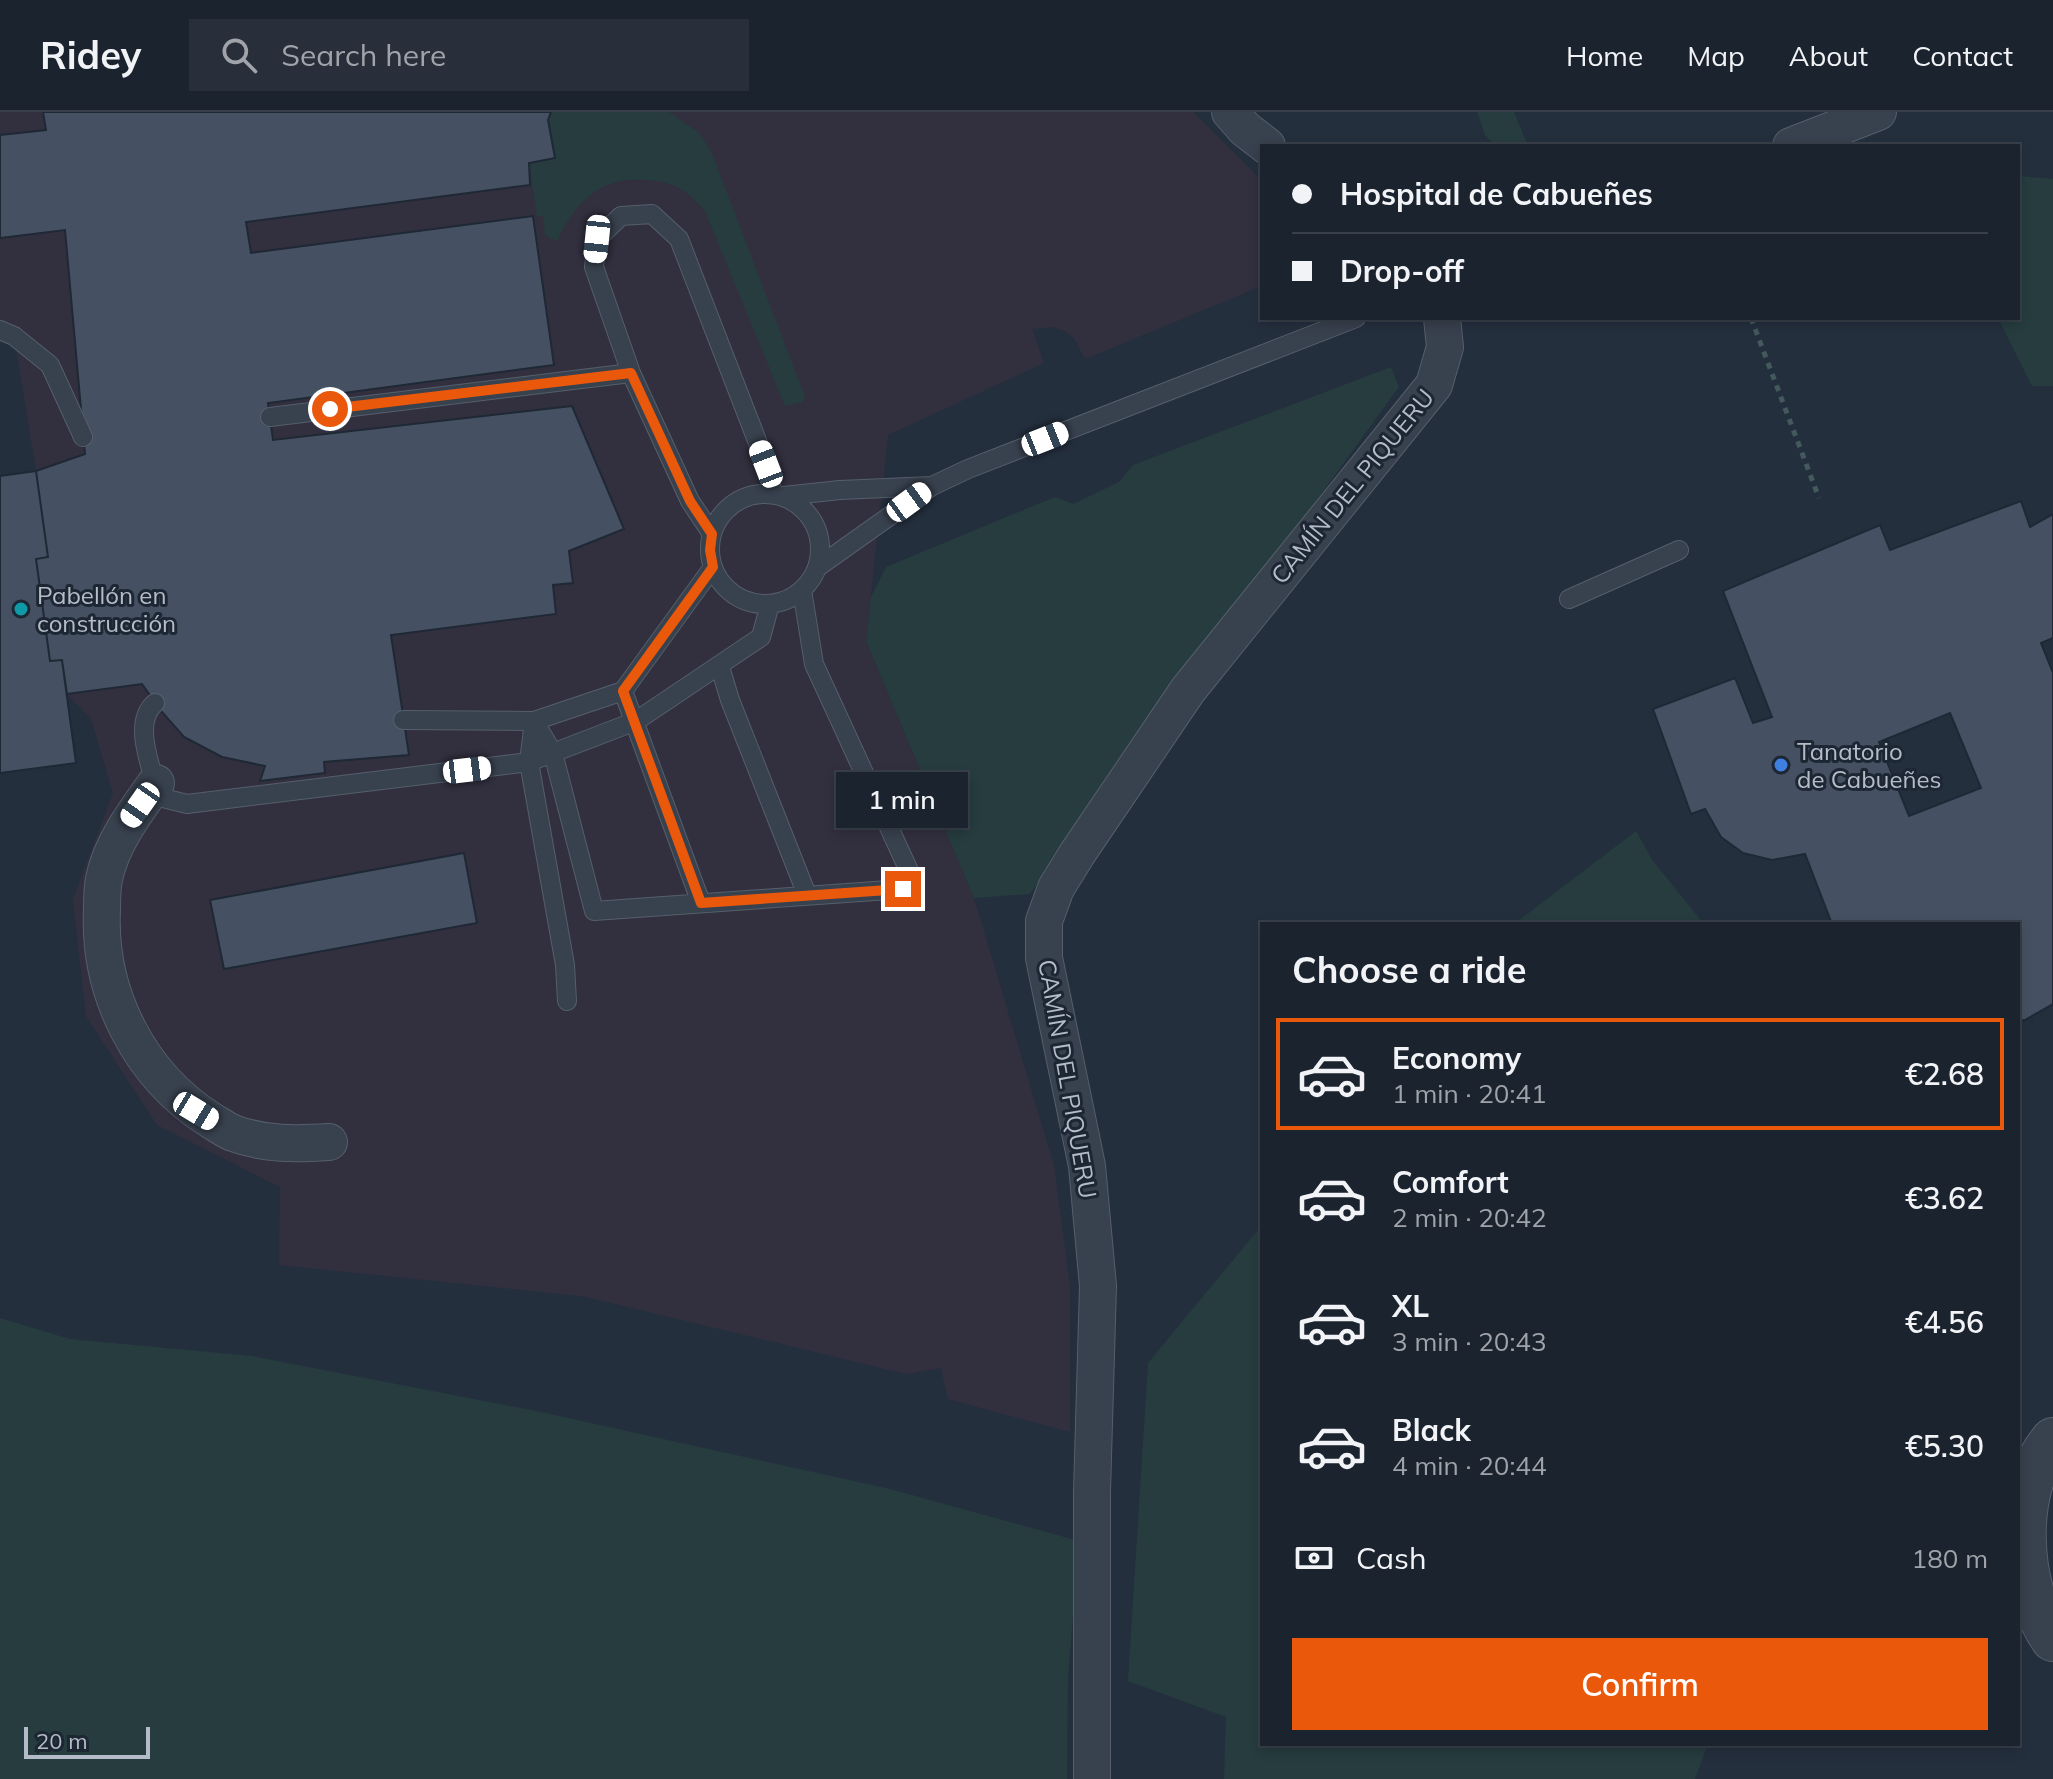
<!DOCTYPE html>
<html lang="en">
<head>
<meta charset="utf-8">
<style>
  :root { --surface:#1b232e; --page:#282f3a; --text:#f1f3f6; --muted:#a0a4aa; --line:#39404a; --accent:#ea580c }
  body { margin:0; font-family:Mulish,sans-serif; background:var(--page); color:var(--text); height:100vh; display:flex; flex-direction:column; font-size:30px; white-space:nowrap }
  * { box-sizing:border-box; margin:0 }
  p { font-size:26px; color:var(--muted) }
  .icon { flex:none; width:44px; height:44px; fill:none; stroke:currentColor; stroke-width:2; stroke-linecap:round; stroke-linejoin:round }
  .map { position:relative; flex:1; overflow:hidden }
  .panel { position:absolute; left:1260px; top:810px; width:760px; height:824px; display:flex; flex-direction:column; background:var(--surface); border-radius:0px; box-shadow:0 4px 12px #0003,0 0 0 2px var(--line) }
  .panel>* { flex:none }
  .hud { position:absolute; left:1260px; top:32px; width:760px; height:176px; border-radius:0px; box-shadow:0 4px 12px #0003,0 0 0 2px var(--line); display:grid; align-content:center; height:176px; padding:0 32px; background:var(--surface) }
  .scale { position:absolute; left:24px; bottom:20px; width:126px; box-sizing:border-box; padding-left:8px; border:4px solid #b4bcc9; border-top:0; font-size:22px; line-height:28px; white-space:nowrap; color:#b4bcc9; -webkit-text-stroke:6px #1d2633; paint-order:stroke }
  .end { position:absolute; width:36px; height:36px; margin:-18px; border:10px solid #ea580c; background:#fff; box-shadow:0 0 0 4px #fff }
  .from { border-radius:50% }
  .bubble { position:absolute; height:56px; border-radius:0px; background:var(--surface); box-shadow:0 4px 12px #0003,0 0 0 2px var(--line); font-size:26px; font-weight:600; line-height:56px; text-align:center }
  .car { position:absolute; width:24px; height:48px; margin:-24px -12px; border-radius:10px; box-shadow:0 0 6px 2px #0007; background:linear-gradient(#fff 24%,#345 0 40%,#fff 0 76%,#345 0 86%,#fff 0) }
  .hud b { display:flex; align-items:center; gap:28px; height:76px; font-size:30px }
  .hud b+b { border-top:2px solid var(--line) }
  .hud i { width:20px; height:20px; background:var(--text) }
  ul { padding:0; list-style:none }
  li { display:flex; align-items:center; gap:24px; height:112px; margin:0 16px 12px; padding:0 16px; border:4px solid transparent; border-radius:0px }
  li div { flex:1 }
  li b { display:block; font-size:30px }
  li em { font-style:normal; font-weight:600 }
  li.current { border-color:var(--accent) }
  li>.icon { width:72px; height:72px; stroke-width:1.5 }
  h2 { padding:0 32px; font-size:36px; line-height:96px }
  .pay { display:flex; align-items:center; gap:20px; height:88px; padding:0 32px; font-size:30px }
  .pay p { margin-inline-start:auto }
  .primary-button { display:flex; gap:16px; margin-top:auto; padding:16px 32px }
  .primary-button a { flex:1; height:92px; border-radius:0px; background:var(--accent); color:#fff; font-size:32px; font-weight:600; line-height:92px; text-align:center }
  header { display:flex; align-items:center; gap:48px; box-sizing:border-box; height:112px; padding:0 40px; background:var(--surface); border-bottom:2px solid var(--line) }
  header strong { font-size:38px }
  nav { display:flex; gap:44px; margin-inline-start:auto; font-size:28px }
  .search { width:560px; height:72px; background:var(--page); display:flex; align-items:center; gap:20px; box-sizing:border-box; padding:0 28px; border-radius:0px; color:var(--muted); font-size:30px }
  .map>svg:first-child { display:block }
</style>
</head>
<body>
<header>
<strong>Ridey</strong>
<div class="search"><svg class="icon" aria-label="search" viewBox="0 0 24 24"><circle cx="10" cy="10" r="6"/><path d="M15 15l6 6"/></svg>Search here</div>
<nav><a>Home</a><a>Map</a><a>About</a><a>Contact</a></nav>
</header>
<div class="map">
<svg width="2053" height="1667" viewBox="0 0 2053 1667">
  <rect width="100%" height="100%" fill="#242f3e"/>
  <path fill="#32303f" d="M0,0h1193l69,69v105l-177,73 -11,-21 -9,-7 -13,-4 -20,2 12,34 -156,72 -22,206 108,257 80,268 16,119v147l-122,-33 -7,-31 -35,6 -324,-78 -303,-31 1,-78 -123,-62 -71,-109 -13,-117 40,-106 -22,-74 -24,-25 -5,-34 -12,1 -2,-105 -12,-86 -22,-133 -14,1z"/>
  <path fill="#263c3f" d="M551,0h118l30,21 12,18 94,246 -3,5 -17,4 -80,-195c-7,-7 -14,-16 -23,-21 -10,-7 -24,-9 -35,-10 -46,-5 -73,23 -90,61l-12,-6 -2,-19h-6l-8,-53 26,-5 -7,-38z
    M1477,0h37l14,34h-33l-10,-11z
    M2018,64l35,3v207h-21l-34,-68h20z
    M1391,255l8,20 -369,507 -56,4 -108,-257 5,-44 15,-30 169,-70 18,7 46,-22 14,-17z
    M1636,719l17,30 51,63h-190z
    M1262,1113v519h446l-13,35h-471l2,-62 -98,-36 20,-318z
    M0,1206l70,21 182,17 289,56 349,77 189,52 -11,136 -1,102h-1067z"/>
  <path fill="#455162" stroke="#1f2835" stroke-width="2" fill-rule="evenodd" d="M43,0h508l-3,8 7,38 -26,5 1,22 -284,37 5,31 282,-37 21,149 -286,38 5,37 299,-34 52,123 -55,22 4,32 -20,2 3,29 -165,21 18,120 -85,7 1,11 -65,8 5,-15 -43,-9 -38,-20 -23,-26 -19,-27 -75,10 -5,-34 -12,1 -14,-102 12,-2 -12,-86 49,-17 -20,-224 -65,8v-103l46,-5z
    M36,359l12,86 -12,2 14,102 12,-1 14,103 -76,10v-297z
    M2021,389l9,26 23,-13v124l-12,5 12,30v331l-28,16 -7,1v-97h-186l-27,-70 -33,6 -29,-7 -22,-16 -16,-28 -14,5 -38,-105 82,-31 18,45 19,-6 -49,-126 157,-66 10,25zM1950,601l31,75 -72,28 -30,-74z
    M464,741l13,70 -253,46 -14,-69z"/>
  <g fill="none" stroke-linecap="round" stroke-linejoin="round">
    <g stroke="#565f6c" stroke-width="20">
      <path id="service" d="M0,218l14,6 36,29 33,72
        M270,305l361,-44
        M710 437a55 55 0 1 1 110 0a55 55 0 1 1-110 0Z
        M784,384l56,-6 92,-4
        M712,422l-22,-33 -59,-128 -37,-106 3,-28 24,-23 31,-2 27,25 87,225 7,30
        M818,455l114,-81 36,-17 388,-151
        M1569,487l110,-49
        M720,555l10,33 77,195
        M155,591c-24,20 -2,68 4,94l28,7 342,-42 107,-41 125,-84 9,-33
        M403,608l131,1 89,-30
        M534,609l19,32 41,158 309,-22 7,-16 -96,-209 -12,-74
        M534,609l-5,41 36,203 2,36
        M701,791l-78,-212 90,-124"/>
    </g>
    <g stroke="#565f6c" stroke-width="38">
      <path id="minor" d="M1230,0l15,17 22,17
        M1791,34l87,-34
        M156,671c-21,29 -45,61 -52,96 -2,10 -2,21 -2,31 -4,84 38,166 110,211 7,4 14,9 21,12 32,12 64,11 96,9
        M1092,1667v-288l6,-205 -11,-120 -43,-208v-37l12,-33 21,-34 111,-164 246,-305 11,-38 -3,-29"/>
    </g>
    <g stroke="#565f6c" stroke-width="46">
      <path id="tertiary" d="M2053,1328c-42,49 -36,149 0,199"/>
    </g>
    <path stroke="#44595c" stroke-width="5" stroke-dasharray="6 6" stroke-linecap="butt" d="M1751,206l68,180"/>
    <use href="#service" stroke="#38414e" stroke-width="18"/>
    <use href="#minor" stroke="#38414e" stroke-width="36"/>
    <use href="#tertiary" stroke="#38414e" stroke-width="44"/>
  </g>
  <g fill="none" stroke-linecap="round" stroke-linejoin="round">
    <path stroke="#ea580c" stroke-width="10" d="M330,297l301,-36 59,128 22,33 -2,16 3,17 -90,124 78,212 202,-14"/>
  </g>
  <circle fill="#0f9aa8" stroke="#1d2633" stroke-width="3" cx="21" cy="497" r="8"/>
  <circle fill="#3f7fe0" stroke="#1d2633" stroke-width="3" cx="1781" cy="653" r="8"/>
  <g text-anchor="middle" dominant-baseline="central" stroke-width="6" stroke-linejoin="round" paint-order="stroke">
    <g font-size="24" fill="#b4bcc9" stroke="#1d2633">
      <text transform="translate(1352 374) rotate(-51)">CAMÍN DEL PIQUERU</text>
      <text transform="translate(1068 967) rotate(80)">CAMÍN DEL PIQUERU</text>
    </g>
    <g font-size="24" fill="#b4bcc9" stroke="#1d2633" text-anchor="start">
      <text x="37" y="483">Pabellón en<tspan x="37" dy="28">construcción</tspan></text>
      <text x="1797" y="639">Tanatorio<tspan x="1797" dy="28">de Cabueñes</tspan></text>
    </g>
  </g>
</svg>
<div class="scale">20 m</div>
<i class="end from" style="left:330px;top:297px"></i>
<i class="end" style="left:903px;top:777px"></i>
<div class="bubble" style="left:836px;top:660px;width:132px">1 min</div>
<i class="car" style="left:597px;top:127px;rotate:186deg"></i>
<i class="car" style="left:1045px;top:327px;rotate:68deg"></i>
<i class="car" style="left:766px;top:352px;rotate:339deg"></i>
<i class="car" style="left:909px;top:390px;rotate:54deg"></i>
<i class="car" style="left:467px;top:658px;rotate:83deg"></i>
<i class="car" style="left:140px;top:693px;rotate:215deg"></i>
<i class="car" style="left:196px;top:999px;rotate:121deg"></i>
<div class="hud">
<b><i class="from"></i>Hospital de Cabueñes</b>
<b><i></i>Drop-off</b>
</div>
<section class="panel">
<h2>Choose a ride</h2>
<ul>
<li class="current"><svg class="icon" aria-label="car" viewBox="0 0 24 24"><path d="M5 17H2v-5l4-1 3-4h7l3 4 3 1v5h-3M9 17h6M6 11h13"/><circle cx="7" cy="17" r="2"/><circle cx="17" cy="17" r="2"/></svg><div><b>Economy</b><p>1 min · 20:41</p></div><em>€2.68</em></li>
<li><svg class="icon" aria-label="car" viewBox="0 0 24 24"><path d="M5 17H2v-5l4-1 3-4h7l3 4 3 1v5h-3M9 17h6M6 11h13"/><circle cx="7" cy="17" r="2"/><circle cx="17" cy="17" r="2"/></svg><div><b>Comfort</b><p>2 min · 20:42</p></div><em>€3.62</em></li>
<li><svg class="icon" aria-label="car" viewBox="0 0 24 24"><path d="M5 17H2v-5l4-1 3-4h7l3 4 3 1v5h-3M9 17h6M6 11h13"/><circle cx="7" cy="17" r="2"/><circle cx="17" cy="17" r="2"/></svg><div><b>XL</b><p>3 min · 20:43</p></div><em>€4.56</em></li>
<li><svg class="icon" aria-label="car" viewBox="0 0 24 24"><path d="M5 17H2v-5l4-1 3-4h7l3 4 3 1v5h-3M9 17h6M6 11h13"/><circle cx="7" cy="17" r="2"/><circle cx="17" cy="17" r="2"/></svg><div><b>Black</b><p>4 min · 20:44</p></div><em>€5.30</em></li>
</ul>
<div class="pay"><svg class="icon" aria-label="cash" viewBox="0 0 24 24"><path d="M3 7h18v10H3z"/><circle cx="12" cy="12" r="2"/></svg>Cash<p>180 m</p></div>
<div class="primary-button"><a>Confirm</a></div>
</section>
</div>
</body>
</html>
